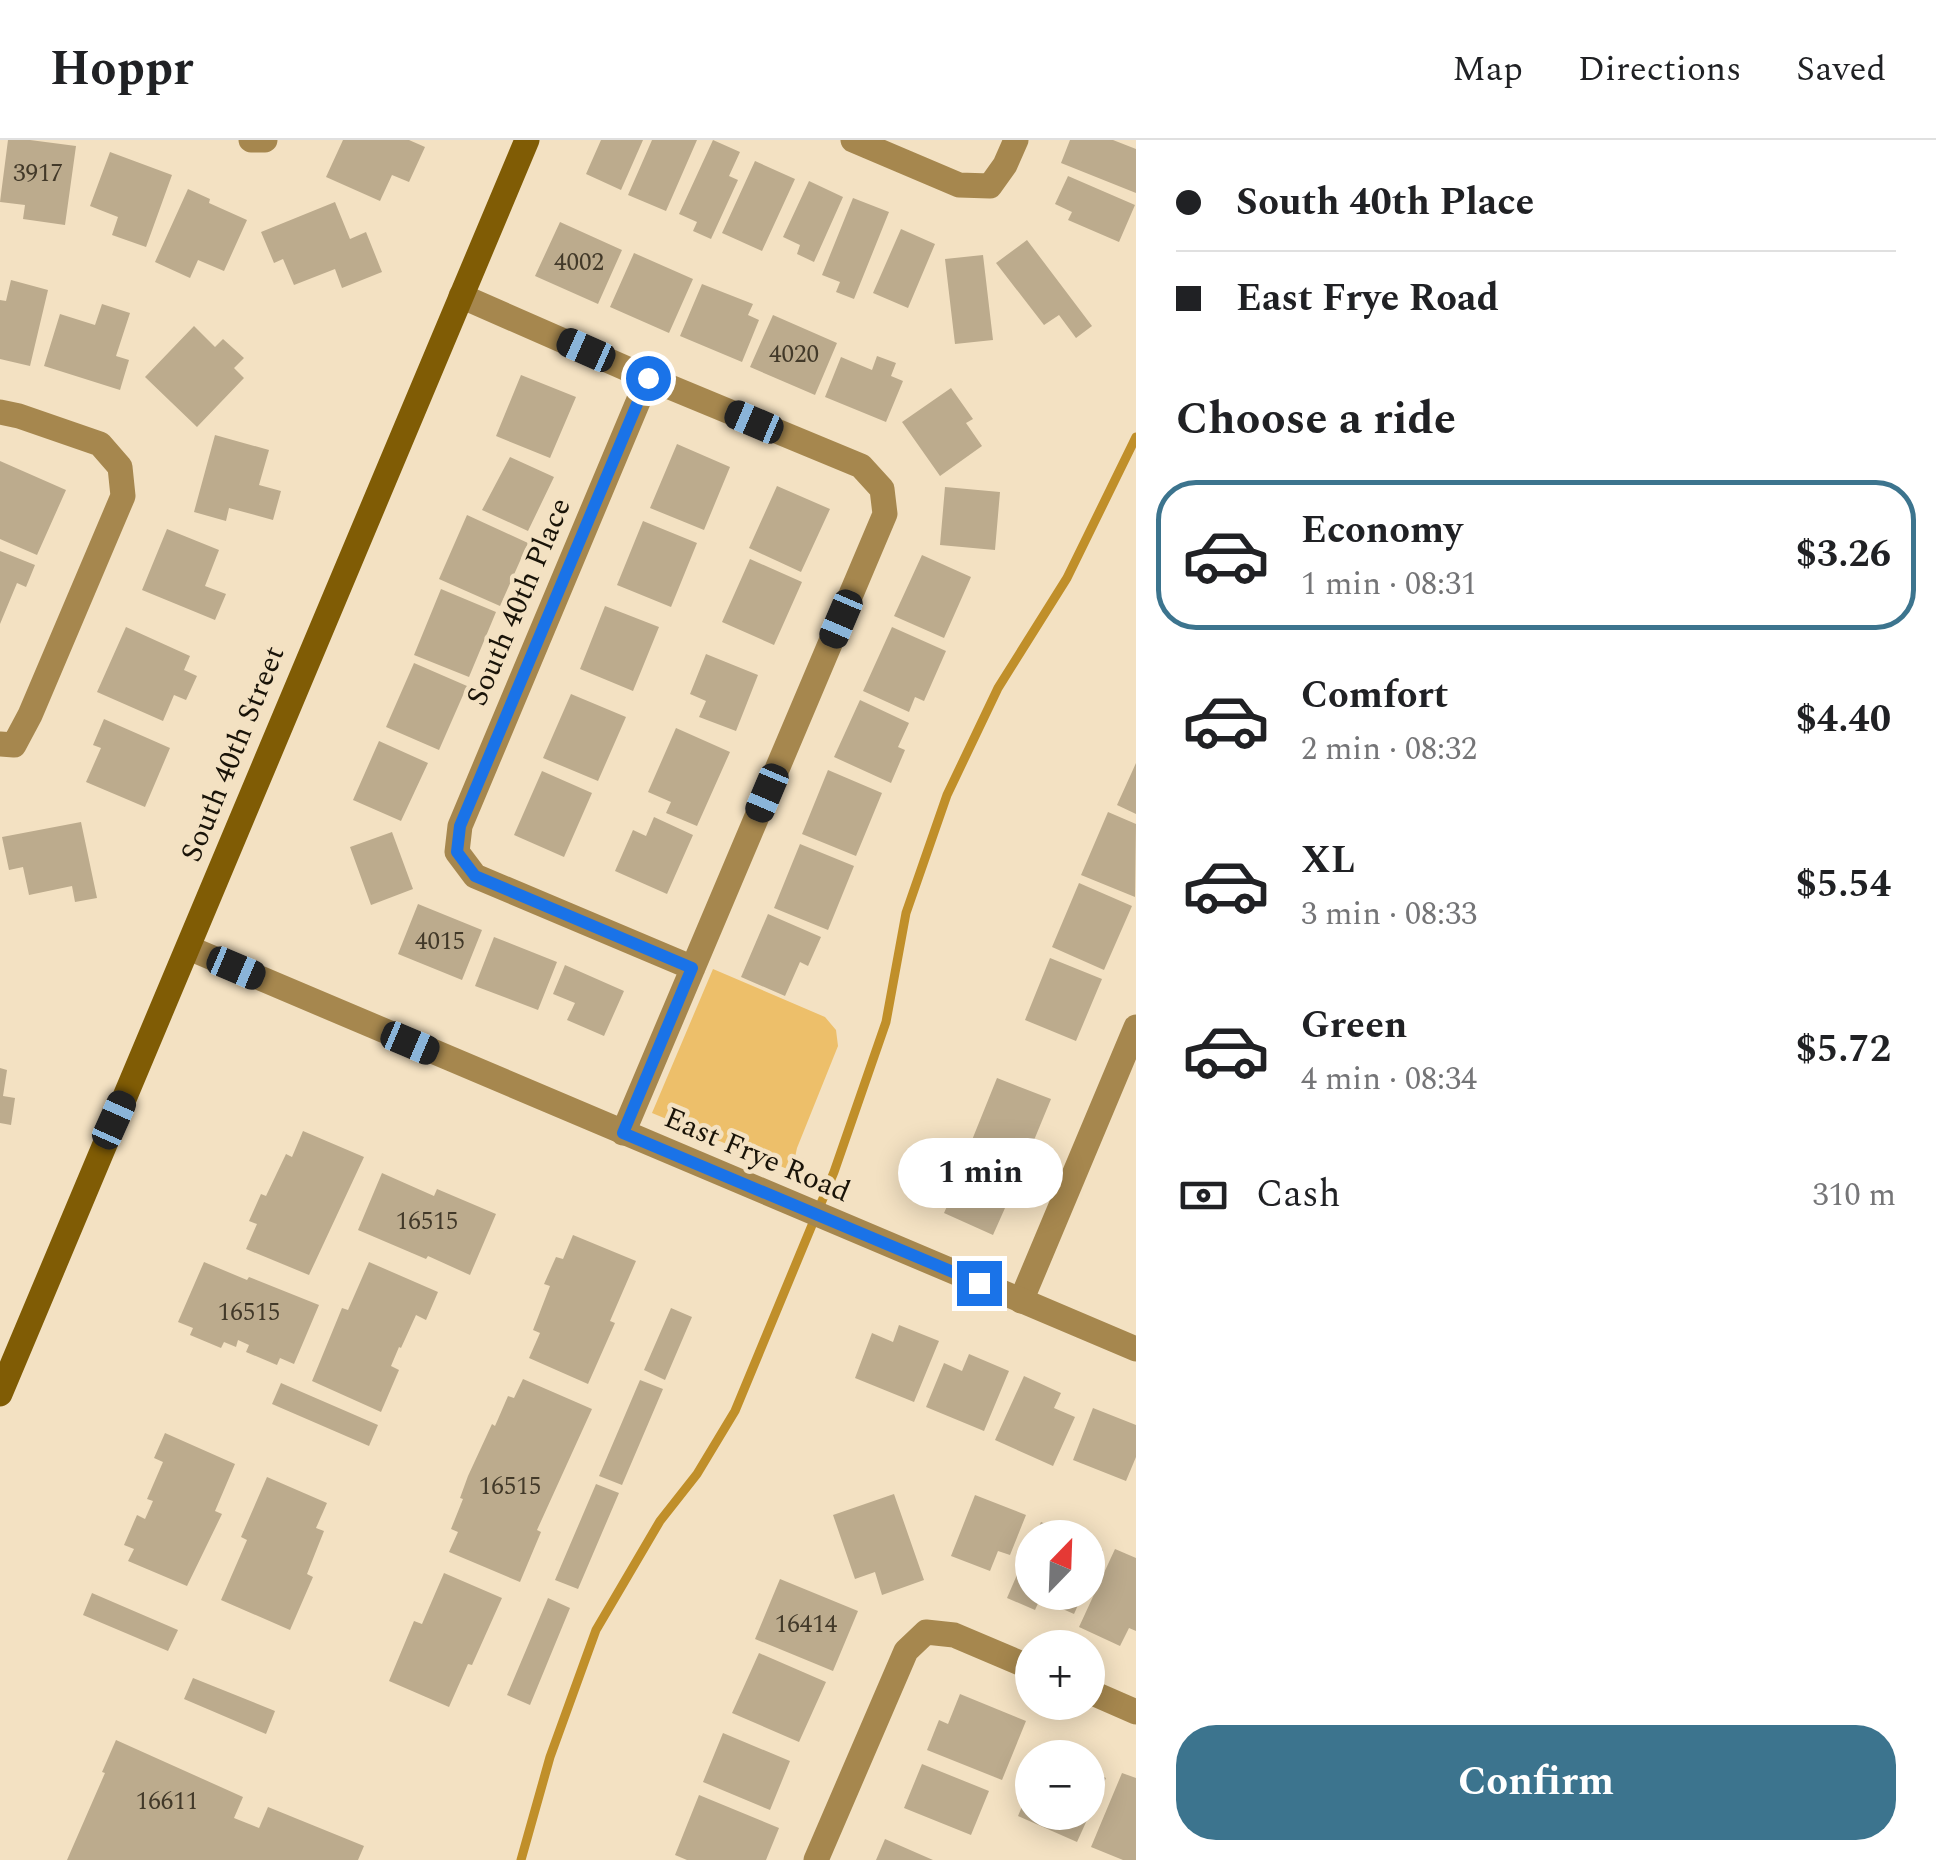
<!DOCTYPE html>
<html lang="en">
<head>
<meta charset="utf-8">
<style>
  :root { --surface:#fff; --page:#f2f2f2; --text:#202124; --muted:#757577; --line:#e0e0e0; --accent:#3c748e }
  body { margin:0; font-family:Spectral,serif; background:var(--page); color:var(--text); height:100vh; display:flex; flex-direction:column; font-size:38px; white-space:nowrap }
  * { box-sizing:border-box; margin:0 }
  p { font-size:32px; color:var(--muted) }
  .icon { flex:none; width:55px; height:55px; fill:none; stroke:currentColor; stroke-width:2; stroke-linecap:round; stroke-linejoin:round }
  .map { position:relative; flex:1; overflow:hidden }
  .side { display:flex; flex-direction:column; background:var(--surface); width:800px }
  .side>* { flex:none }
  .top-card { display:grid; align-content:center; height:220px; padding:0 40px; background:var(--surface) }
  .needle { width:65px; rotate:23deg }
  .fabs { position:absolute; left:1015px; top:1380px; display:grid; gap:20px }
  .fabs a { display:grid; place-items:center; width:90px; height:90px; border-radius:50%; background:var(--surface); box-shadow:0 5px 25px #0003; font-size:50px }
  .end { position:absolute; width:45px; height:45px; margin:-22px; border:12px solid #1a73e8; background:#fff; box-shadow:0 0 0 5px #fff }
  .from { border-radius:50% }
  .bubble { position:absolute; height:70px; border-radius:35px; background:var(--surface); box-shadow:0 5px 25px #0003; font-size:32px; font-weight:700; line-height:70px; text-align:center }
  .car { position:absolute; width:30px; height:60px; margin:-30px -15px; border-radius:12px; box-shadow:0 0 8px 2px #0007; background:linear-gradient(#222 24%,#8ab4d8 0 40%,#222 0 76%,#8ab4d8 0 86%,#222 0) }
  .top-card b { display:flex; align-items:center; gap:35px; height:95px; font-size:38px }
  .top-card b+b { border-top:2px solid var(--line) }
  .top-card i { width:25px; height:25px; background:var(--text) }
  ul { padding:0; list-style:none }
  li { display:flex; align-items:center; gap:30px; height:150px; margin:0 20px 15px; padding:0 20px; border:5px solid transparent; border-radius:40px }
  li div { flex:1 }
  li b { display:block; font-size:38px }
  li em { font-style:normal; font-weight:700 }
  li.on { border-color:var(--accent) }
  li>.icon { width:90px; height:90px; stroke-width:1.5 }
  h2 { padding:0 40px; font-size:45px; line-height:120px }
  .pay { display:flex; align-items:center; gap:25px; height:110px; padding:0 40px; font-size:38px }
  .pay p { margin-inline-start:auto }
  .cta { display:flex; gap:20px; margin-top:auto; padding:20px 40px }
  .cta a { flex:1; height:115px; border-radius:40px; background:var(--accent); color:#fff; font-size:40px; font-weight:700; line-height:115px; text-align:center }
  header { display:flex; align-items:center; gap:60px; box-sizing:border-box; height:140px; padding:0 50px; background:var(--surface); border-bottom:2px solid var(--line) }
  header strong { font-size:48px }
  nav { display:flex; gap:55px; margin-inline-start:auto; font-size:35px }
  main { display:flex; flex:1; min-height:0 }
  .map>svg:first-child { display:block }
</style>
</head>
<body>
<header>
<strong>Hoppr</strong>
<nav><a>Map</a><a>Directions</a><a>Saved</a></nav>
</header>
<main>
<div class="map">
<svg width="1136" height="1720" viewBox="0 0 1136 1720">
  <rect width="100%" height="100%" fill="#f3e1c2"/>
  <path fill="#edbf6a" d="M713,829l112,48 11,13 2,16 -41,102 -5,23 -140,-58z"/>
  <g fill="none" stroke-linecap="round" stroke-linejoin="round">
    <path stroke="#c08f2a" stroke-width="9" d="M521,1720l29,-103 46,-127 64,-109 37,-47 38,-63 99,-239 52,-150 20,-109 41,-118 51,-107 69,-110 69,-141"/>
  </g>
  <path fill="#bcab8d" d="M8,0h22l46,6 -11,79 -42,-6 2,-14 -25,-3z
    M343,0h66l16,7 -16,35 -17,-7 -12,26 -54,-24z
    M601,0h42l-22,50 -35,-16z
    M652,0h45l-31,71 -38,-16z
    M713,0l27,12 -11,24 9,4 -27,59 -18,-8 4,-9 -18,-8z
    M1070,0h43l23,9v44l-75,-30z
    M110,12l62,23 -26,72 -34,-12 6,-18 -28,-11z
    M755,21l40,18 -33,72 -40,-18z
    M1068,36l67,29 -16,37 -51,-22 4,-8 -17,-8z
    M809,41l34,16 -29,65 -17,-8 3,-9 -17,-8z
    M188,49l22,10 -1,4 38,17 -23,51 -26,-11 -8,18 -35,-16z
    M853,58l36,14 -35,87 -18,-7 4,-10 -18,-7z
    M335,62l15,37 16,-7 16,40 -40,16 -7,-19 -41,16 -11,-26 -9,4 -13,-31z
    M560,82l62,28 -24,54 -63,-28z
    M901,89l34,15 -27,64 -35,-15z
    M1027,100l65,86 -16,12 -17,-23 -15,10 -48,-62z
    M634,113l59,26 -24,54 -59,-26z
    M983,115l10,85 -38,4 -10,-85z
    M11,140l37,10 -18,76 -30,-7v-59l6,1z
    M702,144l51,20 -5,11 11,5 -17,42 -62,-26z
    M102,164l28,9 -14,43 13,4 -9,30 -76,-24 16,-52 35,11z
    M773,175l64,28 -22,52 -65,-28z
    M194,186l21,21 8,-8 21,19 -10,10 10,10 -47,49 -52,-50z
    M877,216l19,7 -5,13 12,5 -17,41 -61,-25 16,-40 31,13z
    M521,235l55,22 -26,61 -54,-22z
    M951,248l22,31 -7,4 16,23 -42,30 -38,-54z
    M215,295l54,15 -10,35 22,6 -8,29 -44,-12 -3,13 -32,-9z
    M677,304l53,23 -26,63 -54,-22z
    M510,317l44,20 -26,54 -46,-21z
    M0,321l66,29 -29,65 -37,-16z
    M777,346l53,23 -29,63 -52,-24z
    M945,347l55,5 -5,58 -55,-5z
    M467,375l61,28 -28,63 -61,-27z
    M643,381l54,22 -26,64 -54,-22z
    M167,389l52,21 -14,36 21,8 -11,26 -73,-30z
    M0,411l35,14 -9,22 -9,-4 -17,41z
    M922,415l49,22 -27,61 -50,-22z
    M750,419l52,23 -28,63 -52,-23z
    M441,449l55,23 -27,65 -55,-22z
    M605,466l54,21 -26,64 -53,-22z
    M126,487l64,29 -6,14 13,6 -11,24 -12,-5 -11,26 -66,-29z
    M892,487l54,24 -22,50 -9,-4 -6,15 -46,-21z
    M706,514l52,21 -22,56 -37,-14 7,-16 -16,-7z
    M414,523l53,23 -28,64 -53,-23z
    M571,554l55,23 -28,64 -55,-23z
    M860,560l49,23 -11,24 7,3 -14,33 -57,-26z
    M104,579l66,29 -25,59 -59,-25 15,-34 -8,-3z
    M676,588l54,24 -33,74 -31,-13 5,-11 -23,-10z
    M379,601l49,22 -27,58 -48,-21z
    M1136,623v51l-19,-9z
    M828,630l54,23 -26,63 -54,-22z
    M542,631l50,22 -28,64 -50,-22z
    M1108,672l28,12 -1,73 -54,-22z
    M654,677l39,18 -26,59 -52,-23 18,-41 13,6z
    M81,682l16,76 -22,4 -3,-16 -43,9 -6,-28 -14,3 -7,-33z
    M392,692l21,57 -42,16 -21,-58z
    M800,704l54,22 -26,64 -54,-22z
    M1079,743l53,23 -28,64 -52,-23z
    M418,764l64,26 -20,50 -64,-26z
    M768,774l53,23 -13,29 -8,-4 -15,34 -44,-19z
    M494,797l63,25 -19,48 -63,-24z
    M1050,818l52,21 -26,62 -51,-21z
    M565,825l59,26 -20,45 -37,-16 8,-17 -22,-9z
    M0,928l7,2 -4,26 12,2 -4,27 -11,-2z
    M997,938l54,21 -26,63 -53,-22z
    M303,991l61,26 -55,118 -63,-26 11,-25 -8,-3 12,-27 5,2 20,-42 6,3z
    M972,1010l49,22 -28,63 -49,-22z
    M382,1033l52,23 3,-7 59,25 -26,61 -42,-19 -2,3 -68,-29z
    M573,1095l63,26 -26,60 5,2 -27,61 -59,-26 11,-25 -7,-3 17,-44 -6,-2 12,-27 7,2z
    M204,1122l43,18 2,-3 70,28 -25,59 -14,-6 -3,7 -31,-13 3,-7 -11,-5 -2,7 -12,-5 -3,6 -31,-13 3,-7 -15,-6z
    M369,1122l69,30 -12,28 -10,-5 -15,33 -2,-1 -8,19 8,4 -18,42 -69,-31 30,-73 6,2z
    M671,1168l21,9 -27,63 -21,-10z
    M899,1185l40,16 -25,61 -59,-24 17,-45 21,9z
    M969,1214l40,17 -25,60 -58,-24 18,-44 18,8z
    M1024,1236l37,17 -7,15 21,9 -22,49 -58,-26z
    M523,1239l69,30 -55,121 4,2 -21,50 -71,-30 9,-20 -7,-3 12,-30 -3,-1 8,-22 24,-52 3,2 13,-30 6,2z
    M640,1240l23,9 -41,96 -23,-9z
    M281,1243l97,42 -9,21 -97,-42z
    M1093,1268l43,17v32l-10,24 -53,-21z
    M165,1293l70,31 -20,47 7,3 -35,72 -59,-25 6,-12 -10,-4 13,-30 8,4 8,-18 -6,-2 16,-37 -9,-4z
    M267,1337l60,26 -11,25 8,3 -17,43 6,3 -23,53 -69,-30 26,-60 -6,-3z
    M596,1344l23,9 -41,96 -23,-9z
    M894,1354l30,86 -42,15 -7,-23 -20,7 -22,-64z
    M975,1355l51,20 -16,40 -12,-4 -8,20 -39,-15z
    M1041,1382l34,16h-41z
    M1032,1400v52h52l-10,22 -34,-15 -5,11 -28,-12z
    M1088,1403l15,7 -15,34z
    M1115,1409l21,9v73l-7,-3 -9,18 -41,-19z
    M444,1433l58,25 -30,67 -4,-1 -19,43 -60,-26 25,-60 8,3z
    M780,1439l78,32 -25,60 -78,-32z
    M92,1453l86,37 -10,21 -85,-36z
    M548,1458l22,10 -40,97 -23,-10z
    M759,1513l67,29 -27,60 -67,-29z
    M193,1538l82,33 -9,23 -82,-35z
    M960,1554l66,27 -24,59 -75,-30 12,-30 9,4z
    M723,1593l67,28 -20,49 -67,-28z
    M116,1600l127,57 -9,21 25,10 9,-21 96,39 -6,14h-291l38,-87 -3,-1z
    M1051,1603l31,15h-38z
    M922,1624l67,27 -18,44 -67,-27z
    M1088,1629l18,9 -29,64 -59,-26 14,-33v29h56z
    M1122,1633l14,5v82h-13l-32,-13z
    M699,1655l80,33 -13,32h-79l-12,-5z
    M885,1699l48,21h-57z"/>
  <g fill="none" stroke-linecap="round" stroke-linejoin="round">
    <path stroke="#a6874e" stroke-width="25" d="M251,0h14
      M853,0l106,45 31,1 15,-21 11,-25
      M461,156l187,82 213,88 21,23 3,25 -262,619
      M648,238l-188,448 -3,26 18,24 218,92
      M0,272l19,4 81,28 20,23 3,29 -93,219 -16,30 -14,-1
      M1021,1161l115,-274
      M1088,1551l48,21
      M816,1720l90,-209 20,-19 28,3 78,33"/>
    <path stroke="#a6874e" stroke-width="25" d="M189,808l947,401"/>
    <path stroke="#805c05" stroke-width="25" d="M0,1254l527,-1254"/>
  </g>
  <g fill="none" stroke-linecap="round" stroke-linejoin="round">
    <path stroke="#1a73e8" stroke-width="12" d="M648,238l-188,448 -3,26 18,24 217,92 -69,165 356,150"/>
  </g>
  <g text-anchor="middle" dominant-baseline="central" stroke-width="9" stroke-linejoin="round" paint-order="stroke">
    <g font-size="25" fill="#423929">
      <text x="38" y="34">3917</text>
      <text x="579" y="123">4002</text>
      <text x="794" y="215">4020</text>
      <text x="440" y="802">4015</text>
      <text x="427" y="1082">16515</text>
      <text x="249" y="1173">16515</text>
      <text x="510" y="1347">16515</text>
      <text x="806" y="1485">16414</text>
      <text x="167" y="1662">16611</text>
    </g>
    <g font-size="30" fill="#191308" stroke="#f3e1c2">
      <text transform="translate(519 462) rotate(-67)">South 40th Place</text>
      <text transform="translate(233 614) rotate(-68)">South 40th Street</text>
      <text transform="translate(757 1015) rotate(23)">East Frye Road</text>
    </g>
  </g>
</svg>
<div class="fabs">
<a><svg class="needle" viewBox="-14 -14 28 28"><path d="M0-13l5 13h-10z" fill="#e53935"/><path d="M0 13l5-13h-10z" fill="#757577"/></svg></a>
<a>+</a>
<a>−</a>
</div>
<i class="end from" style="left:648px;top:238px"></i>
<i class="end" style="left:979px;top:1143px"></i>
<div class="bubble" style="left:898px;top:998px;width:165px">1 min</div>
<i class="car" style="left:586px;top:210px;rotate:294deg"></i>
<i class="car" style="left:754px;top:282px;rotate:293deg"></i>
<i class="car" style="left:841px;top:479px;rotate:203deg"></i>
<i class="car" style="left:767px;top:653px;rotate:203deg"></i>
<i class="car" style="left:236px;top:828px;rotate:113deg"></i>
<i class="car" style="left:410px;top:903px;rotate:113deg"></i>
<i class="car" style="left:114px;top:980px;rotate:24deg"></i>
</div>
<section class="side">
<div class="top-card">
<b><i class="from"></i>South 40th Place</b>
<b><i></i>East Frye Road</b>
</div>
<h2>Choose a ride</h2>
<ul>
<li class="on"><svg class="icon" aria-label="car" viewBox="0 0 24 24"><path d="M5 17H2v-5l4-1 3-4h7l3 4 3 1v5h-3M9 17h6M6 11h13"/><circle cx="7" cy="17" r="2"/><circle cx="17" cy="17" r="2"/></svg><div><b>Economy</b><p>1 min · 08:31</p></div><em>$3.26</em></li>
<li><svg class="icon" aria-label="car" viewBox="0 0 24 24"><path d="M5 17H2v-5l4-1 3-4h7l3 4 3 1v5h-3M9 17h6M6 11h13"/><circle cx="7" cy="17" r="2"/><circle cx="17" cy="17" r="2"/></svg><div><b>Comfort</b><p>2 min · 08:32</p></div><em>$4.40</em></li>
<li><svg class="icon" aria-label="car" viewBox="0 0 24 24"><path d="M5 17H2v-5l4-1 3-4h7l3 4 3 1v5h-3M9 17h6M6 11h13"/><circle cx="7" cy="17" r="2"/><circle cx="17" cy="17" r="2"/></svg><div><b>XL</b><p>3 min · 08:33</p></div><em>$5.54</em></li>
<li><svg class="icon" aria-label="car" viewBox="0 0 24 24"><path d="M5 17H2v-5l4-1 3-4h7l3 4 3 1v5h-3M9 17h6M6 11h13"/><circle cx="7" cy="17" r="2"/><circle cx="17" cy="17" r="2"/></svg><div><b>Green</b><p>4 min · 08:34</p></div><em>$5.72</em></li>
</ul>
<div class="pay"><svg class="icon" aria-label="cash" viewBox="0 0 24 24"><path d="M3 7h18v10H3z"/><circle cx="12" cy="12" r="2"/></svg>Cash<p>310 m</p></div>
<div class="cta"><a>Confirm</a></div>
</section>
</main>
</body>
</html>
